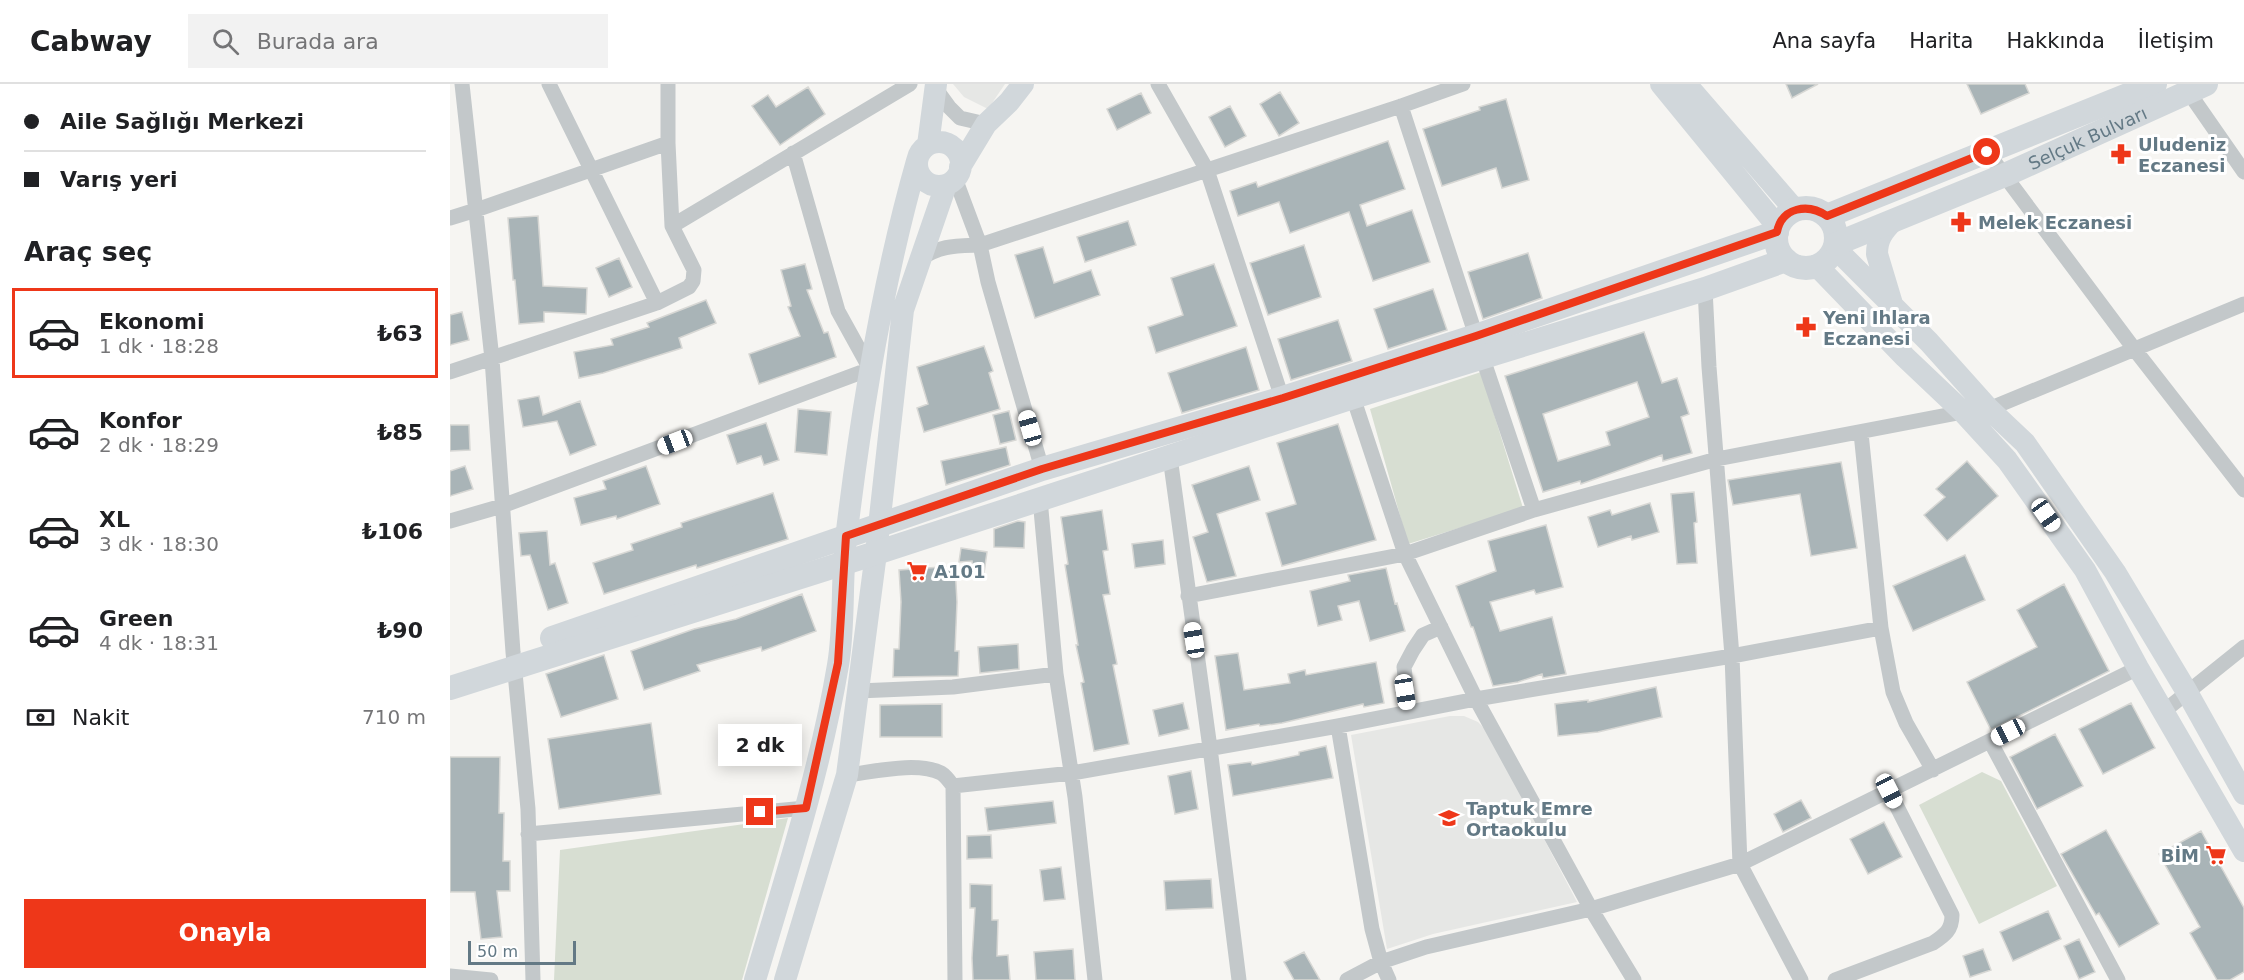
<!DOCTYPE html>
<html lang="tr">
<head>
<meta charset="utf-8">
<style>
  :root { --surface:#fff; --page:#f2f2f2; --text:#202124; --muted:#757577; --line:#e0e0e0; --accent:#ee3719 }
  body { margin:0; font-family:"DejaVu Sans",sans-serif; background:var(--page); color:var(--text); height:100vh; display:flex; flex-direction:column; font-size:22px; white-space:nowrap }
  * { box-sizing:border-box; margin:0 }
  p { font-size:20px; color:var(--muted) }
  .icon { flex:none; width:33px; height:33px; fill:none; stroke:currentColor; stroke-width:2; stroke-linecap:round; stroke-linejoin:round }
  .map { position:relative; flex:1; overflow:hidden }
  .side { display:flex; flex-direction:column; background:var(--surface); width:450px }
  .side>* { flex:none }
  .top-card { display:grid; align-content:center; height:132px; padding:0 24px; background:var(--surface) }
  .scale { position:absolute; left:18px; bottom:15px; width:108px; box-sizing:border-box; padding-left:6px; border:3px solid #637985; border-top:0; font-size:16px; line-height:21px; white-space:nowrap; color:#637985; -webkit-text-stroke:4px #fff; paint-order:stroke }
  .end { position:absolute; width:27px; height:27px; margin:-14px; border:8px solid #ee3719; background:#fff; box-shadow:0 0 0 3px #fff }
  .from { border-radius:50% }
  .bubble { position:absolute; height:42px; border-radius:0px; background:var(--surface); box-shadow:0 3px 15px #0003; font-size:20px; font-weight:700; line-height:42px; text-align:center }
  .car { position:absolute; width:18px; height:36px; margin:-18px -9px; border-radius:8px; box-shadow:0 0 4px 2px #0007; background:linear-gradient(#fff 24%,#345 0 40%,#fff 0 76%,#345 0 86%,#fff 0) }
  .top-card b { display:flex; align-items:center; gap:21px; height:57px; font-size:22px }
  .top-card b+b { border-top:2px solid var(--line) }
  .top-card i { width:15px; height:15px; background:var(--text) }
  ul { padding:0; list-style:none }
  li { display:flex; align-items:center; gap:18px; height:90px; margin:0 12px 9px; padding:0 12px; border:3px solid transparent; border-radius:0px }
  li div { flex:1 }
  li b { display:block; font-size:22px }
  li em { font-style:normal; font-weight:700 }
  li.active { border-color:var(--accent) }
  li>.icon { width:54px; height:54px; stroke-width:1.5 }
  h2 { padding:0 24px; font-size:27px; line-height:72px }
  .pay { display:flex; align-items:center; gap:15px; height:66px; padding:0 24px; font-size:22px }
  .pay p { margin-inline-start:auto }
  .cta { display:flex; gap:12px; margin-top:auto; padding:12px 24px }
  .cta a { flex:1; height:69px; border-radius:0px; background:var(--accent); color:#fff; font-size:24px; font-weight:700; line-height:69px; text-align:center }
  header { display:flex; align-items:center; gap:36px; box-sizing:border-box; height:84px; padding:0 30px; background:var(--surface); border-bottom:2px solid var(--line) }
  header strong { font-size:28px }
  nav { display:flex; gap:33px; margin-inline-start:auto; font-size:21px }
  .search { width:420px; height:54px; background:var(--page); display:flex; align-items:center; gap:15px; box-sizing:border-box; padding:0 21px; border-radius:0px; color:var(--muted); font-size:22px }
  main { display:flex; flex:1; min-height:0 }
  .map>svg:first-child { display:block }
</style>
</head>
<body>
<header>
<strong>Cabway</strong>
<div class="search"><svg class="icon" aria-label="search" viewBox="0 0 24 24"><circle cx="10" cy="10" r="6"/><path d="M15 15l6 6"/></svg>Burada ara</div>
<nav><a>Ana sayfa</a><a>Harita</a><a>Hakkında</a><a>İletişim</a></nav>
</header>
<main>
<section class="side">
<div class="top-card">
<b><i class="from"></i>Aile Sağlığı Merkezi</b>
<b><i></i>Varış yeri</b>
</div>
<h2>Araç seç</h2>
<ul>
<li class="active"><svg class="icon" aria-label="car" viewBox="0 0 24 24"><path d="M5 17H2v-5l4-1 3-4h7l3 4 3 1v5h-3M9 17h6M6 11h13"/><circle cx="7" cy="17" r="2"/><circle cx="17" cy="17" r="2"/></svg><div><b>Ekonomi</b><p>1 dk · 18:28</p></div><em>₺63</em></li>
<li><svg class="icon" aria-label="car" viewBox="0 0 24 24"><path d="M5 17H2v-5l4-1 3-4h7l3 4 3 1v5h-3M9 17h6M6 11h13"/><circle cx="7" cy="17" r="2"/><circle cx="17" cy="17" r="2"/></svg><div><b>Konfor</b><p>2 dk · 18:29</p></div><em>₺85</em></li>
<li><svg class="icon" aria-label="car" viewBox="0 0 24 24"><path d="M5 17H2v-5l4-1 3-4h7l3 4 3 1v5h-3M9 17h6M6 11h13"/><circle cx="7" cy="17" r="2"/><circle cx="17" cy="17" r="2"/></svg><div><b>XL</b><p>3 dk · 18:30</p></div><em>₺106</em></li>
<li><svg class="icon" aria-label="car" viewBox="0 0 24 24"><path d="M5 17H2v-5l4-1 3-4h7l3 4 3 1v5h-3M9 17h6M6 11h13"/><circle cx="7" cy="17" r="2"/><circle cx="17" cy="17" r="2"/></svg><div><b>Green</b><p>4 dk · 18:31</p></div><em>₺90</em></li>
</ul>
<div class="pay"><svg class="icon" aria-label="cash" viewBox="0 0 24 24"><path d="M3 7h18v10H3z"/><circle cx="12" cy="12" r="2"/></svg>Nakit<p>710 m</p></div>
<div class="cta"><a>Onayla</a></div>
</section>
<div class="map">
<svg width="1794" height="896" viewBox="0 0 1794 896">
  <rect width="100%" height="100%" fill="#f6f5f2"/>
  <path fill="#e6e7e5" d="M503,0h52l-17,25 -24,-12z
    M1000,632h14l14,6 10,10 89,170 -144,32 -46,15 -36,-214z"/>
  <path fill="#d7ded2" d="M1031,288l42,136 -115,36 -38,-135z
    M1532,688l19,9 56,105 -78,38 -60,-119z
    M338,734l-46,162h-188l6,-130z"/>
  <path fill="#a9b4b7" stroke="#d7d7d4" stroke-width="1.5" fill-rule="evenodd" d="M1336,0h32l-26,14z
    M1517,0h58l4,9 -48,21z
    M358,3l17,27 -45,31 -28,-39 16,-11 8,12z
    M830,8l19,31 -20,13 -19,-32z
    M691,9l10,20 -34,17 -10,-21z
    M1056,15l23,81 -27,8 -6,-20 -54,18 -19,-57 57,-19 -1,-3z
    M780,22l16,30 -21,11 -16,-30z
    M938,57l17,48 -45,16 7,21 45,-16 18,52 -57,19 -24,-69 -59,21 -11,-31 -41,14 -8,-25 26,-9 2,5z
    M88,132l5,70 44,2 -1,26 -42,-2v10l-25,2 -4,-44h-2l-5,-62z
    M678,137l8,24 -51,17 -8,-25z
    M854,161l17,52 -53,18 -18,-52z
    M593,163l11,36 37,-13 9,25 -65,23 -20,-63z
    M1078,169l14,45 -59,21 -15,-47z
    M169,174l13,29 -23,10 -13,-29z
    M355,180l7,25 -5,1 17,43 4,-1 8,25 -77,27 -10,-30 51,-18 -12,-29 3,-1 -10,-36z
    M764,180l23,62 -81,27 -8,-26 35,-12 -12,-37z
    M983,205l14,41 -59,19 -14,-40z
    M256,216l10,23 -37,15 3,10 -79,25 -24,5 -5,-26 39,-7 -2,-6 38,-12 -2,-4z
    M12,228l7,28 -19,5v-30z
    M888,236l14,41 -61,19 -13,-41z
    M1194,248l18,51 15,-5 12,36 -8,3 11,36 -29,8 -1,-6 -81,29 -1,-3 -37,11 -38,-116zM1187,298l12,35 -43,15 4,13 -52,16 -15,-47z
    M534,262l9,25 -4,2 11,36 -76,23 -7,-24 11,-4 -11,-37z
    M796,263l13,43 -77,23 -14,-40z
    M89,312l4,19 37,-14 16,44 -26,10 -13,-34 -34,6 -5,-27z
    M348,325l33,3 -4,43 -32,-3z
    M559,327l7,29 -16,4 -7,-29z
    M316,339l13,37 -15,5 -3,-9 -24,8 -10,-29z
    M888,340l38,116 -94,26 -16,-53 30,-9 -19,-61z
    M0,341h19l1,25 -20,1z
    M556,363l4,18 -64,20 -5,-24z
    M1517,377l31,35 -51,45 -23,-26 21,-18 -9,-8z
    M1391,378l16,86 -46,8 -11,-62 -67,11 -5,-25z
    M15,382l8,23 -23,7v-25z
    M196,382l14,38 -43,15 -1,-3 -35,9 -7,-27 32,-9 -3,-8z
    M799,382l11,34 -43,14 19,62 -29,6 -14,-45 15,-5 -16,-47z
    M1244,408l3,30 -3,1 3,40 -20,1 -6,-70z
    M323,409l15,46 -91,29 -1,-3 -92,29 -11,-31 40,-13 -2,-6 51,-17 -1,-4z
    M1200,419l9,29 -27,8 -1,-4 -33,11 -10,-30 22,-7 2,5z
    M652,426l6,40 -5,1 7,43 -7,1 14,69 -4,1 16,79 -35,7 -13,-68 3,-1 -8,-37h2l-13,-80 3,-1 -7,-47z
    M568,437l7,1 -1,26 -30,-1v-18z
    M1096,441l17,62 -27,7 -2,-4 -44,12 10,29 52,-14 14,57 -23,4 -1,-4 -24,8 -25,4 -20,-59h-2l-15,-41 40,-15 -8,-30z
    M97,447l3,34 5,-2 13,40 -20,7 -18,-55 -9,1 -2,-23z
    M713,456l2,24 -30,4 -3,-24z
    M511,464l26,4 -3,21 -11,-2 -1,-10 -13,1z
    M1515,471l20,45 -72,31 -20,-45z
    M505,482l2,36 -2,49h4l-1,25 -65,1 1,-28h5l2,-47 -2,-32z
    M936,484l9,36 2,-1 8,28 -35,10 -11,-40 -21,5 4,14 -24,6 -8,-35 40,-10 -2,-6z
    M1614,500l45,87 -118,59 -24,-48 70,-35 -20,-37z
    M352,510l14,37 -54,20 -1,-4 -64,18 3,6 -56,19 -13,-39 63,-22 42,-10z
    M568,560l1,25 -39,4 -2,-26z
    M788,569l6,37 46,-7 -2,-9 17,-4 1,5 70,-13 8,41 -20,4 -1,-3 -81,19 -22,3 -1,-2 -33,6 -11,-74z
    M154,571l14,44 -57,18 -15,-43z
    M1206,603l6,30 -64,15 -40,4 -3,-32 33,-4v2z
    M733,619l6,26 -30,7 -6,-26z
    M1681,619l24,45 -52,26 -24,-45z
    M492,620v33h-62v-32z
    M201,639l10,71 -102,15 -11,-70z
    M1605,650l28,52 -46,23 -27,-52z
    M876,662l7,32 -100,18 -5,-31 23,-3 1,3 47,-10v-3z
    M0,673h50l-1,56h5l-1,48h7v30h-13l5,46 -21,2 -6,-47h-25z
    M741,687l7,38 -23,5 -7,-38z
    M1351,716l10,18 -28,14 -9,-18z
    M603,717l3,22 -68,8 -3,-23z
    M1434,738l18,35 -34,17 -18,-35z
    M1656,746l53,94 -40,23 -20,-34 -3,2 -35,-61z
    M1751,747l43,77v64l-14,8h-13l-27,-47 10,-6 -41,-73z
    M541,751l1,23 -25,1v-23z
    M611,783l4,32 -21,2 -4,-31z
    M761,795l2,29 -47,2 -2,-29z
    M520,800l22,1v35h6l-1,36 11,-1 2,25h-37l-1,-22 3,-50h-5z
    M1598,827l13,28 -48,22 -13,-29z
    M1629,855l16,33 -16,7 -15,-33z
    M623,865l2,31h-39l-2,-28z
    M1533,865l8,21 -21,7 -7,-21z
    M854,868l16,28h-26l-10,-18z"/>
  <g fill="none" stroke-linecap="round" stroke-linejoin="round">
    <path stroke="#c3c8ca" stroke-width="15" d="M12,0l30,275 21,293 15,157 5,171
      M99,0l108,219
      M708,0l49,86 78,237
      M483,1l16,22 11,11 26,6
      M1735,3l59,85
      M951,22l75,230
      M1537,68l148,198 109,140
      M505,94l25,67 8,37 54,187
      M0,134l26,-8 192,-67v-59
      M222,142l238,-142
      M470,175c21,-14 36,-13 60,-14l421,-139 62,-22
      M1255,205l4,78 23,289 8,208 61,116
      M1032,272l52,154
      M0,288l207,-69 32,-16 4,-6 1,-11 -22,-44 -4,-83
      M903,313l52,157 71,145 115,210 43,71
      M1539,325l255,-105
      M1411,349l20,195 12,64 13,31 27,47
      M720,373l40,291 29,232
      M590,415l16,175 19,123 20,183
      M0,437l52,-15 368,-137 -32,-58 -45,-158
      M738,512l217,-42 129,-44 183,-51 246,-47
      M408,607l95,-4 103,-13
      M959,628l-5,-45 9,-17 10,-15 18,-8
      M1713,628l81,-65
      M888,642l34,203 9,33 8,18
      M1540,657l128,239
      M397,691c26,-3 70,-14 94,-2 5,3 9,9 12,13l2,194
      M503,702l119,-13 266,-47 138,-27 256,-43 149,-28
      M78,750l278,-26
      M0,892l41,4
      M897,896l34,-18 45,-15 165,-38 149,-45 398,-196
      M1385,896l98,-37c12,-8 19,-13 19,-28l-63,-124"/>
    <path stroke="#d1d7db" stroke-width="22" d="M1211,0l117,143
      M1236,0l109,126
      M467 80a22 22 0 1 1 44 0a22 22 0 1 1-44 0Z
      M478,61l8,-61
      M510,83l26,-43 23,-22 14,-18
      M1385,164l94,94 60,67 36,34 90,129 72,120 57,102
      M1367,182l88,91 58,55 44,48 78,110 53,98 106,183
      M1442,220l-15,-50c0,-15 6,-23 16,-33
      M305,896c31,-104 65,-208 83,-315 7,-41 3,-85 8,-126 15,-127 36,-255 71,-378
      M335,896l62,-205 29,-222 27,-243 43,-125"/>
    <g stroke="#d1d7db" stroke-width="24">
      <circle cx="1356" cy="154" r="30"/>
      <path d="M1377,132l328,-132"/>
      <path id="s1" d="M1386,160l169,-69 201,-91"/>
      <path d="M102,554l490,-169 241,-71 193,-62 301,-104"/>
      <path d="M0,604l426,-135 477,-156 352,-108 81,-29"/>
    </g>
  </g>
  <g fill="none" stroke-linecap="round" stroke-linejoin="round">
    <path stroke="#ee3719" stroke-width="8" d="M310,728l46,-4 32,-145 8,-127 196,-67 241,-71 193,-62 301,-104c5,-25 31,-29 50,-16l160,-64"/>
  </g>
  <defs>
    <g id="pharmacy-bare" transform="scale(1.62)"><path d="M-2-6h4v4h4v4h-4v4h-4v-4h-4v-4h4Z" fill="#ee3719" stroke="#fff" stroke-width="2.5" paint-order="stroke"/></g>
    <g id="supermarket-bare" transform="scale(1.62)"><path d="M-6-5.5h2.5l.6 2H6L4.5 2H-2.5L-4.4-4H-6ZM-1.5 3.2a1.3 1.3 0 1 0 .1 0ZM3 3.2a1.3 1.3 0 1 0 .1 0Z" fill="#ee3719" stroke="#fff" stroke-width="2.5" paint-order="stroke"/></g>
    <g id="school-bare" transform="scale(1.62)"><path d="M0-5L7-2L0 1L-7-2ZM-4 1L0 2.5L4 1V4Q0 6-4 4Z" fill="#ee3719" stroke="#fff" stroke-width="2.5" paint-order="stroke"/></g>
  </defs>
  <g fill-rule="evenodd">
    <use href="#pharmacy-bare" x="1671" y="70"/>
    <use href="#pharmacy-bare" x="1511" y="138"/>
    <use href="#pharmacy-bare" x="1356" y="243"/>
    <use href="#supermarket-bare" x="467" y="487"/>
    <use href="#school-bare" x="999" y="734"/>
    <use href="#supermarket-bare" x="1766" y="771"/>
  </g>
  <g text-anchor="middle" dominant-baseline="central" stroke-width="6" stroke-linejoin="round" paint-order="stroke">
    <g font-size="18" fill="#637985" stroke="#fff">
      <text stroke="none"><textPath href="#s1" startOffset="273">Selçuk Bulvarı</textPath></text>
    </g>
    <g font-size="18" font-weight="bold" fill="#637985" stroke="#fff" text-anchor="start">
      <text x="1688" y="60">Uludeniz<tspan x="1688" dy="21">Eczanesi</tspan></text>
      <text x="1528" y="138">Melek Eczanesi</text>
      <text x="1373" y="233">Yeni Ihlara<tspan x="1373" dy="21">Eczanesi</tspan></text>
      <text x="484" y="487">A101</text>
      <text x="1016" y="724">Taptuk Emre<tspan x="1016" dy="21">Ortaokulu</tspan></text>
      <text x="1749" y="771" text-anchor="end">BİM</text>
    </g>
  </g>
</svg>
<div class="scale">50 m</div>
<i class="end from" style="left:1537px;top:68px"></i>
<i class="end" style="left:310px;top:728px"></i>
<div class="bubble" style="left:268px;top:640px;width:84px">2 dk</div>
<i class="car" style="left:580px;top:344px;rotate:344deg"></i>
<i class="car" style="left:225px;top:358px;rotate:249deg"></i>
<i class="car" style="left:1596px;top:431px;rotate:145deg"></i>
<i class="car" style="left:744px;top:556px;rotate:351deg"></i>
<i class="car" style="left:955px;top:608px;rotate:171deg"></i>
<i class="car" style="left:1558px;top:648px;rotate:243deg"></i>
<i class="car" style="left:1439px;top:707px;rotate:153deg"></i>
</div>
</main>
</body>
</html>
